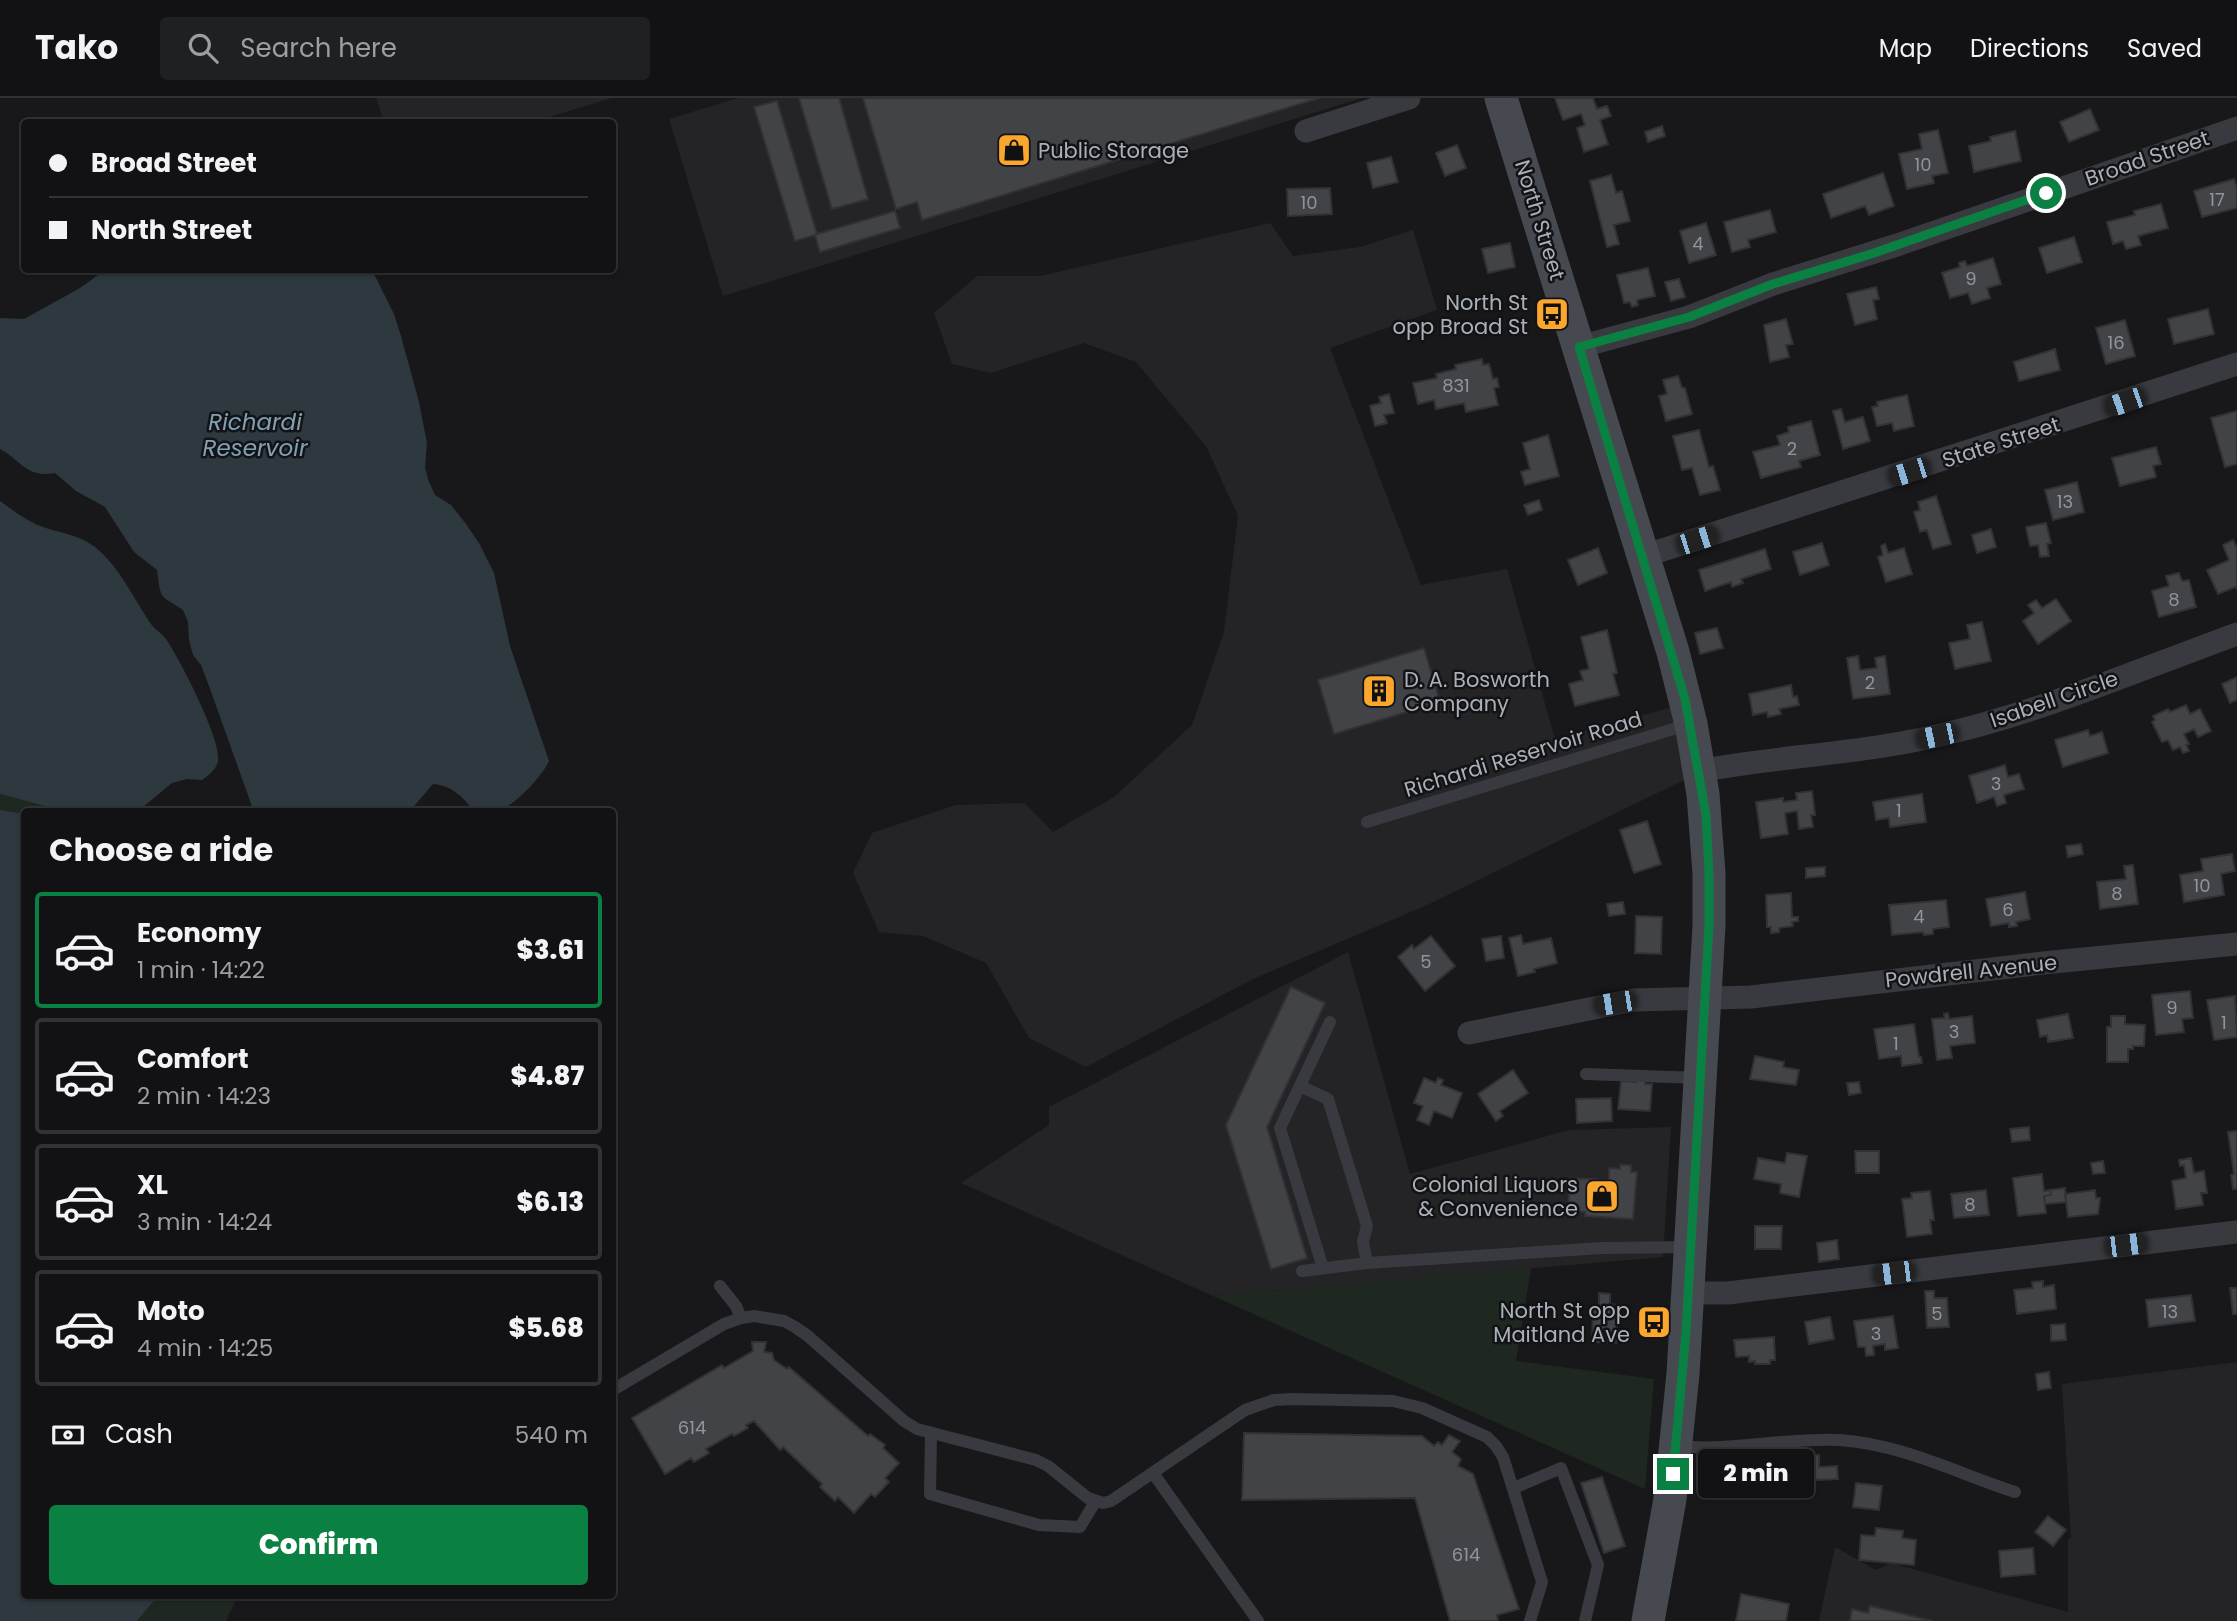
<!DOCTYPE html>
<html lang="en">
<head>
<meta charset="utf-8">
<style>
  :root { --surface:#121214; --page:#1f2022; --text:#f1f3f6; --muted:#9c9ea0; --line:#313234; --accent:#0b8043 }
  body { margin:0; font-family:Poppins,sans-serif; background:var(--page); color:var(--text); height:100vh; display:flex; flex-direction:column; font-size:26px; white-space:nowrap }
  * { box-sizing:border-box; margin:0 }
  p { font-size:23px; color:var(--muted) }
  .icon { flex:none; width:38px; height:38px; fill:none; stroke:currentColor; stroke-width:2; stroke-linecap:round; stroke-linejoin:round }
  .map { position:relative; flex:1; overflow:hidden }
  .drawer { position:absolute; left:21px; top:710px; width:595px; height:791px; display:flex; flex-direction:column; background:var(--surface); border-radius:7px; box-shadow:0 2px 5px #0004,0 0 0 2px var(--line) }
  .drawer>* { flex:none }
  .banner { position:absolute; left:21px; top:21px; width:595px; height:154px; border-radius:7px; box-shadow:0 2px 5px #0004,0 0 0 2px var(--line); display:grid; align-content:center; height:154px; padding:0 28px; background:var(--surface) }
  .end { position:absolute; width:32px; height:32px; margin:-16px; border:9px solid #0b8043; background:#fff; box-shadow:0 0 0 4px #fff }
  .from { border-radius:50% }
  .bubble { position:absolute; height:49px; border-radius:7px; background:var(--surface); box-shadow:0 2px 5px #0004,0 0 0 2px var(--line); font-size:23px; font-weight:800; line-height:49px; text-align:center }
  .car { position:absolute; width:21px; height:42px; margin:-21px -10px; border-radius:9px; box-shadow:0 0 5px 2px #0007; background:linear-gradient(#222 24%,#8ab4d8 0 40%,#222 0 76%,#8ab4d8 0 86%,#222 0) }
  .banner b { display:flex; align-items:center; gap:24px; height:66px; font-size:26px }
  .banner b+b { border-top:2px solid var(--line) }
  .banner i { width:18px; height:18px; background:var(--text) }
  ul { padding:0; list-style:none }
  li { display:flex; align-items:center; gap:21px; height:116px; margin:0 14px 10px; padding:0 14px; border:4px solid var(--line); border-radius:7px }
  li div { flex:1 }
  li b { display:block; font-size:26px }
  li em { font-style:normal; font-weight:800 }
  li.on { border-color:var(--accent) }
  li>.icon { width:63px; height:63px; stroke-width:1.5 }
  h2 { padding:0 28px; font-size:32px; line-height:84px }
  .pay { display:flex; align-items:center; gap:18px; height:77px; padding:0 28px; font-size:26px }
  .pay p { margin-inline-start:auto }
  .cta { display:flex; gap:14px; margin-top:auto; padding:14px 28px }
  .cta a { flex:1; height:80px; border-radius:7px; background:var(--accent); color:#fff; font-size:28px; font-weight:800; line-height:80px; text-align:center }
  header { display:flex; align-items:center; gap:42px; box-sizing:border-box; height:98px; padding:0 35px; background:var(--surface); border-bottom:2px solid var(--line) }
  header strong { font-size:33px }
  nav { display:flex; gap:38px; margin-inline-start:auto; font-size:24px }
  .search { width:490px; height:63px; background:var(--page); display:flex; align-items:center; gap:18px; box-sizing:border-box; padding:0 24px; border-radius:7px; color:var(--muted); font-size:26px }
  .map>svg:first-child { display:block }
</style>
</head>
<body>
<header>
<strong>Tako</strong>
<div class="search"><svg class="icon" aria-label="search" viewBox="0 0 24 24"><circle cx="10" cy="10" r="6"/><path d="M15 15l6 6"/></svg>Search here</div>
<nav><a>Map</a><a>Directions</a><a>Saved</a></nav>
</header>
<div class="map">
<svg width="2237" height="1523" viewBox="0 0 2237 1523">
  <rect width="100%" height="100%" fill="#18181a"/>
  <path fill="#242427" d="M376,0h236l-79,24h-149z
    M738,0h624l-639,198 -54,-177z
    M1270,125l23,33 67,-9 53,-17 24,80 -107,38 91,237 86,-16 48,170 118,-32 15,71 -263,128 -172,73 -167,88 -57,-29 -43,-75 -63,-27 -44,-4 -26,-59 19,-40 84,-28 68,-2 29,29 61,-35 78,-72 32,-93 14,-116 -32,-70 -70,-84 -52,-19 -93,30 -39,-9 -18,-51 43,-37h63z
    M1348,854l62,222 159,-44 102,-3 -8,130 -450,39 -252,-113 88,-58v-18z
    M2237,1264v259h-418l16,-74 41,23 15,-7 177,49v-73l3,-1 -9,-154z"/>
  <path fill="#1f2820" d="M0,696l67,18h-43v2l-24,-4z
    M1531,1170l-15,93 138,18 -9,110 -432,-193z
    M158,1498h80l-12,25h-89z"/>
  <path fill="#2d383f" d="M105,172h267l22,44 7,22 18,66 8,41 -2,25 4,14 6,13 16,10 15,19 13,19 15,30 16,73 39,115c-7,16 -35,45 -52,51 -6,2 -16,0 -23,0 -9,-14 -23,-27 -41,-28l-24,28h-155l-45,-126 -8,-21 -8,-10 -4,-15 -1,-18 -5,-12c-24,-16 -22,-9 -26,-40l-23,-18 -29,-45 -29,-16 -21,-18c-29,5 -33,-12 -55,-24v-131l24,1 56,-31z
    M0,403c14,10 29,22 46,27 18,6 33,7 49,19 24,19 39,52 56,77 4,6 11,9 15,15 13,19 56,101 52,122 -2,9 -9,14 -16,19l-15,-1 -15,4 -35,29h-70l-67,-18z
    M0,712l24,4v782h134l-21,25h-137z"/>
  <path fill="#424347" stroke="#323236" stroke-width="2" d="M799,0h40l29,101 -36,10z
    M863,0h456l-397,122 -5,-18 -21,7z
    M1555,0h38l4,11 10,-3 4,10 -11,4 8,24 -24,8 -7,-24 8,-3 -4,-11 -18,6z
    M777,3l40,133 78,-23 5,17 -80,24 -5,-17 -20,6 -41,-134z
    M2090,11l9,21 -30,12 -9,-20z
    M1662,28l3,10 -17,6 -3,-10z
    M1938,32l10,43 -16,3 2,7 -27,6 -8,-35 23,-5 -3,-15z
    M2015,33l6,30 -47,11 -5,-26 22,-5 -1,-4z
    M1457,47l9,23 -21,8 -9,-23z
    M1391,59l7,25 -25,6 -6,-25z
    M1883,75l11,33 -25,9 -4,-9 -34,12 -8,-24z
    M1611,77l5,18 6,-2 8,30 -16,4 5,19 -12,3 -17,-66z
    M2234,81l3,9v20l-35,9 -8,-26z
    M1330,90l2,26 -44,2 -1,-27z
    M2161,106l7,24 -30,8 3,9 -15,4 -3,-8 -10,3 -6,-22 28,-7 -1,-4z
    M1770,112l6,22 -28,8 2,7 -18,5 -8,-30z
    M1706,125l10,32 -27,8 -9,-32z
    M2074,139l8,25 -35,11 -8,-25z
    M1510,145l5,24 -27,6 -6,-24z
    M1993,160l8,26 -14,4 3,10 -18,6 -4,-11 -18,5 -8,-25 18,-6 -1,-4 6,-2 2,5z
    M1648,170l7,28 -18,4 1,5 -6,2 -2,-5 -6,1 -7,-28z
    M1679,181l6,18 -14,4 -6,-19z
    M1876,189l3,12 -6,1 4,19 -22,6 -8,-31z
    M2208,211l6,25 -40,10 -6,-25z
    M1786,221l7,25 -7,1 3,12 -19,5 -6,-37z
    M2125,222l10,36 -29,8 -10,-36z
    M2055,251l5,21 -41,11 -5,-19z
    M1482,261l1,6 6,-1 4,15 4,-1 2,9 -5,1 4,17 -32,7 -2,-9 -28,6 -2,-9 -16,4 -5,-21 24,-5 -1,-4 20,-5 -1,-4z
    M1678,278l4,12h3l7,26 -26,7 -7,-25 8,-2 -4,-14z
    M1389,296l5,19 -10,2 3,8 -12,3 -5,-20 11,-3 -2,-6z
    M1907,297l7,31 -20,5 -2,-8 -15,3 -5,-19 6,-1 -1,-4z
    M1841,311l4,13 18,-5 7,24 -27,8 -10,-38z
    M2237,313v53l-12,3 -14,-49z
    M1811,323l9,34 -21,6 2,6 -40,11 -8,-26 27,-7 -3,-9 12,-4 -1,-5z
    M1699,332l10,37 4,-1 7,24 -20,5 -8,-27 -10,2 -9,-34z
    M1548,337l11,41 -34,9 -4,-13 9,-3 -7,-26z
    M2156,349l5,17 -8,2 3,11 -36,9 -8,-28z
    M2077,384l7,30 -31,8 -8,-30z
    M1936,398l15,48 -18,5 -6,-19 -7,2 -6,-20 6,-2 -2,-8z
    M1539,402l3,10 -14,5 -4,-10z
    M2046,425l5,20 -4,1 2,12 -9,1 -2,-12 -8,1 -4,-19z
    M1991,431l5,18 -19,6 -5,-18z
    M2233,442l4,8v41l-2,-2 -17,7 -11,-24 22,-10 -6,-15z
    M1822,445l7,22 -29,10 -7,-23z
    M1885,446l3,9 16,-5 8,26 -26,8 -8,-25 5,-2 -2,-9z
    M1598,450l9,25 -29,12 -10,-25z
    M1765,451l6,20 -30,10 2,4 -11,4 -1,-5 -26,9 -6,-21z
    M2179,475l3,8 7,-1 7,27 -37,10 -7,-26 17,-5 -3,-10z
    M2056,501l15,22 -33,23 -15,-23 11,-8 -6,-8 8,-5 6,8z
    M1982,524l9,39 -36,8 -6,-26 21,-4 -3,-14z
    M1717,530l6,20 -23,6 -5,-21z
    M1607,532l10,43 -4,1 6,21 -44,11 -6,-22 14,-4 -3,-9 9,-2 -8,-32z
    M1424,550l16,54 -106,32 -16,-54z
    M1858,558l2,14 17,-2 -2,-10 10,-2 5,38 -37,5 -6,-41z
    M2237,579v23l-7,3 -8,-19z
    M1791,587l2,12 4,-1 2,9 -20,4 2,5 -13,3 -1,-5 -14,3 -4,-21z
    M2186,607l4,9 10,-5 11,22 -13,6 -4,-8 -10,5 5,10 -3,1 3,6 -6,2 -3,-6 -7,3 -5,-10 -6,2 -10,-20 3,-2 -2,-4 15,-7 2,3z
    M2088,632l2,6 12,-4 6,21 -45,14 -8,-27z
    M2005,667l3,12 11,-3 5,15 -20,6 2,8 -9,3 -3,-9 -17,6 -8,-27z
    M1812,693l3,24h-4l2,12 -14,2 -2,-18 -12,2 3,21 -27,4 -5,-36 27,-4v4l14,-2 -1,-7z
    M1922,696l4,28 -36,5 -1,-9 -13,2 -3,-18z
    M1647,723l14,43 -27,9 -14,-43z
    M2081,746l2,10 -15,3 -2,-11z
    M2232,756l3,17 -14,3 3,21 -40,7 -4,-27 23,-4 -2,-12z
    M2133,767l5,39 -38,5 -3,-27 29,-3 -2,-13z
    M1825,769v9l-19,2v-10z
    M2025,794l5,27 -14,3 1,4 -8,1v-4l-18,3 -5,-27z
    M1791,795l1,24h6v4l-6,1 1,4 -14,2v4l-8,1v-6h-4l-1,-32z
    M1946,802l3,27 -16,2v5l-9,1 -1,-3 -31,3 -3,-30z
    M1623,804l2,12 -16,2 -2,-12z
    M1636,818l26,1 -1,37 -26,-1z
    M1521,837l2,9 28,-6 6,25 -23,6 1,3 -17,4 -9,-38z
    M1431,838l24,30 -30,25 -27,-34 14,-12 2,4z
    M1501,838l3,22 -18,3 -4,-22z
    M1291,889l34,16 -58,124 40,131 -36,11 -45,-144z
    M2190,893l3,27 -11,1 2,13 -28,3 -4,-40z
    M2235,898l2,41 -23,3 -7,-40z
    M1948,915l1,6 23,-3 3,27 -25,3 2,12 -15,2 -5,-41 13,-1 -1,-4z
    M2068,916l5,24 -25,4 -1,-7 -7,2 -3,-17z
    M2111,918h14v8l20,1 -1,21h-11v3h-5v13h-21v-35h4z
    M1914,926l5,33h2l1,6 -20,3 -1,-10 -22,3 -5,-30z
    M1755,958l29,6 -1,5 16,3 -3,15 -46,-6z
    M1513,972l15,23 -28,18 3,5 -7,5 -18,-27z
    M1424,980l12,5 2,-5 5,2 -2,5 21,8 -10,25 -18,-7 -5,14 -12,-5 6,-14 -9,-3z
    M1637,980l8,1v5h7l-2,27 -32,-2 3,-28 15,1z
    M1859,984l2,11 -12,2 -2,-12z
    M1611,1000l1,23 -35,2 -1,-24z
    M2029,1029l1,13 -18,2 -2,-13z
    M2237,1033v58h-4l-2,-14 3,-1 -6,-42z
    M1855,1053h24v22h-23z
    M1787,1055l20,3 -8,41 -19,-4 1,-9 -27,-5 4,-21 27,5z
    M2191,1060l3,15 10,-2 3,22h-6l2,12 -27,4 -4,-28 14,-3 -2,-13 -4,1 -1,-6z
    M2103,1063l2,12 -12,1 -2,-11z
    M1620,1067h11v7h6l-4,47 -48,-3v-4l-17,-1 2,-33 39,2v-12l11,1z
    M2042,1076l2,17 6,-1 1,5 -7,1 2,17 -28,3 -5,-38z
    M2065,1090l1,14 -21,2 -1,-8 7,-1 -1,-5z
    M1986,1092l3,25 -35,3 -3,-24z
    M2095,1092l1,8h4l-2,16 -30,3 -3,-23z
    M1930,1093l4,29h-4l2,14 -25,3 -5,-38 10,-1 -1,-5z
    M1755,1128h27l-1,23h-26z
    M1837,1142l2,19 -20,3 -2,-19z
    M2043,1183v6l11,-2 2,24 -39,5 -3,-24 19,-2 -1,-6z
    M2230,1190h7v26h-4z
    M1925,1193h9v7h13l2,29 -22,1z
    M1599,1195l11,1v10l8,1 -2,38 -24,-1 1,-36h6z
    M2191,1197l4,26 -46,6 -3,-27z
    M1893,1218l5,32 -13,2v-6l-12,2 1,9 -8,1 -1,-9h-7l-4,-26z
    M1830,1219l4,22 -25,5 -4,-22z
    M2065,1226l1,16 -15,1v-16z
    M1774,1239l1,23h-5v4h-15v-3l-6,1v-6l-13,1 -2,-17z
    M752,1244h14l-2,10 8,1 2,7 13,9 2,-2 79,69 2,-2 15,11 -2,3 16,15 -14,15 4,4 -14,15 -4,-3 -17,19 -16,-16 -3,4 -15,-14 2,-3 -39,-37 -3,3 -26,-29 -8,4 2,3 -14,8 -2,-2 -26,15 3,4 -15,9 -3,-4 -26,16 -33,-56 90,-53 2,3 29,-17z
    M2049,1274l2,16 -13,2 -2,-16z
    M1244,1335l178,3 12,10 4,-4 4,3 7,-10 11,6 -8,11 9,7 -3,7 15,8 46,135 -22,6 1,5 -3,1h-45l-35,-123 -173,2z
    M1819,1357v12l18,-1 1,13 -46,2v-6l-18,1 -1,-19z
    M1602,1379l23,69 -21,7 -23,-70z
    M1856,1385l26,3 -3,24 -26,-3z
    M2048,1418l18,14 -13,16 -18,-14z
    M1876,1430l27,3 -1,7 14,2 -2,25 -55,-5 2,-25 14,1z
    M2033,1450l2,26 -34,3 -2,-26z
    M1741,1496l48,10 -3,17h-50z
    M1870,1508l63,15h-83l2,-12 16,4z"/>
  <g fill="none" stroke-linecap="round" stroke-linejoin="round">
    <path stroke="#383a3f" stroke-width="12" d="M1367,724l323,-98
      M1586,976l114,4
      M1300,988l28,13 39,127 -4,16 4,21
      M1323,1170l-43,-140 50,-106
      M1302,1173l65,-8 235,-15 88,-1
      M720,1188l16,20 5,12
      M616,1290l108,-64 17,-6 13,-2 30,5 11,6 13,9 96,85 13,8 119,31 12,6 40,32 15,5 8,-2 134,-91 29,-10 19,-1 100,2 29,7 65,29 9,9 7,11 39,125 -12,39
      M931,1335l-1,61 109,31 41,2 15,-25
      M1678,1348c53,6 107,-9 161,-6 62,4 118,33 176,52
      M1153,1375l105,148
      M1514,1390l47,-20 37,97 -13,56"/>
    <path stroke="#383a3f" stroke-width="23" d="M1306,33l103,-33
      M1579,249l110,-30 84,-33 124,-39 340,-117
      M1644,458l593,-192
      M1700,673c78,-15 158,-17 236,-35 103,-23 202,-66 301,-102
      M1469,935l165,-33 117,-3 292,-34 194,-19
      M1688,1195h40l509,-61"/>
    <path stroke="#46494f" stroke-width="33" d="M1501,0l172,554 18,72 12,70 6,79v53l-26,448 -13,125 -22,122"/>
  </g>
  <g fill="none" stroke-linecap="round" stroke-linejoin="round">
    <path stroke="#0b8043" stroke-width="9" d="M1673,1376l13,-142 23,-406v-53l-3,-58 -21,-116 -106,-352 110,-30 84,-33 98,-30 175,-61"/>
  </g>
  <defs>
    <g id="shop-square" transform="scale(1.75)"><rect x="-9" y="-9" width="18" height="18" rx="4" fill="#fba72e" stroke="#131315"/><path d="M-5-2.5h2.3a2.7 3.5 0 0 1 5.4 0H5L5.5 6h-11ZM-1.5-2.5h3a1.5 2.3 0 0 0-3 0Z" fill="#111"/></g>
    <g id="bus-square" transform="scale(1.75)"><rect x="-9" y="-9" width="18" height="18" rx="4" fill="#fba72e" stroke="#131315"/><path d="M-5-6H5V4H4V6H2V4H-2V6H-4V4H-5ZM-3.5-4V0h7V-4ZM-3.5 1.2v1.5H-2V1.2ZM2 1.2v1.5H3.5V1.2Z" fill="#111"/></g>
    <g id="building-square" transform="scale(1.75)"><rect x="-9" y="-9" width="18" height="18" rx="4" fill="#fba72e" stroke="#131315"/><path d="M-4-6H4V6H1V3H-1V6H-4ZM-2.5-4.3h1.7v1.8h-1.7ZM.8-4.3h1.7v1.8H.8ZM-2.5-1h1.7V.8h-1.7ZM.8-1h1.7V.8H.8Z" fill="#111"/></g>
  </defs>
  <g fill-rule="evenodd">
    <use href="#shop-square" x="1014" y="52"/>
    <use href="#bus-square" x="1552" y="216"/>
    <use href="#building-square" x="1379" y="593"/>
    <use href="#shop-square" x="1602" y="1098"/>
    <use href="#bus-square" x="1654" y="1224"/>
  </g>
  <g text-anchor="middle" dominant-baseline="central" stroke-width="5" stroke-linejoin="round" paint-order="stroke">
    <g font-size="18" fill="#8f959d">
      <text x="1923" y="66">10</text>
      <text x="2217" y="101">17</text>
      <text x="1309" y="104">10</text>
      <text x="1698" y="145">4</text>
      <text x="1971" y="180">9</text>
      <text x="2116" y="244">16</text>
      <text x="1456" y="287">831</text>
      <text x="1792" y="350">2</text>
      <text x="2065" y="403">13</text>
      <text x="2174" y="501">8</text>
      <text x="1870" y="584">2</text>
      <text x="1996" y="685">3</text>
      <text x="1899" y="712">1</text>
      <text x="2202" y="787">10</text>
      <text x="2117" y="795">8</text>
      <text x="2008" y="811">6</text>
      <text x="1919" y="818">4</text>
      <text x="1426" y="863">5</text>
      <text x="2172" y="909">9</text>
      <text x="2224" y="924">1</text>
      <text x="1954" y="933">3</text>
      <text x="1896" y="945">1</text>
      <text x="1970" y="1106">8</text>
      <text x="2170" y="1213">13</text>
      <text x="1937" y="1215">5</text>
      <text x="1876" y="1235">3</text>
      <text x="692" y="1329">614</text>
      <text x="1466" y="1456">614</text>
    </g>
    <g font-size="21" fill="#a9b0ba" stroke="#131315" text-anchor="end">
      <text x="1038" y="52" text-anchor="start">Public Storage</text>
      <text x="1528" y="204">North St<tspan x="1528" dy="24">opp Broad St</tspan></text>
      <text x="1404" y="581" text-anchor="start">D. A. Bosworth<tspan x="1404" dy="24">Company</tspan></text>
      <text x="1578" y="1086">Colonial Liquors<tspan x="1578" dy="24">&amp; Convenience</tspan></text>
      <text x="1630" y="1212">North St opp<tspan x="1630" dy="24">Maitland Ave</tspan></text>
    </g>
    <g font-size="21" fill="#a9b0ba" stroke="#131315">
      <text transform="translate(2147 60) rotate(-19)">Broad Street</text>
      <text transform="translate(1540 122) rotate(73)">North Street</text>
      <text transform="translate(2001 344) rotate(-18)">State Street</text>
      <text transform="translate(2054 601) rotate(-19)">Isabell Circle</text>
      <text transform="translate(1523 656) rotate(-17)">Richardi Reservoir Road</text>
      <text transform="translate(1971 873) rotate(-6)">Powdrell Avenue</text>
    </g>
    <g font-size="23" font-style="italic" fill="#7fa1b7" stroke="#131315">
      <text x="255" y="324">Richardi<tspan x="255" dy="26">Reservoir</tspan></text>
    </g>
  </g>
</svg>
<i class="end from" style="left:2046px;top:95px"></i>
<i class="end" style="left:1673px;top:1376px"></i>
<div class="bubble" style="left:1698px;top:1351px;width:116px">2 min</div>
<i class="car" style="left:2125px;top:304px;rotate:251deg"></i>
<i class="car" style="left:1909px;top:374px;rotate:252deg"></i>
<i class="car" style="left:1697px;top:442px;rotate:72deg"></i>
<i class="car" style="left:1937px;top:638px;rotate:258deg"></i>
<i class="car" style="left:1615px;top:905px;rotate:261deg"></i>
<i class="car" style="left:2126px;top:1147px;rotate:83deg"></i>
<i class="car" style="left:1894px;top:1175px;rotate:263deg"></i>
<div class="banner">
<b><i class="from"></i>Broad Street</b>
<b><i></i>North Street</b>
</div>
<section class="drawer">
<h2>Choose a ride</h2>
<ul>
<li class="on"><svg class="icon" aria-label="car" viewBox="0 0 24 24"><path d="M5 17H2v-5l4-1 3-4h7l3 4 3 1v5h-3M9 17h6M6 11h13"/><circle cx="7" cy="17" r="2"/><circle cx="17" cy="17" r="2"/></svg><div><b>Economy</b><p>1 min · 14:22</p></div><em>$3.61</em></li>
<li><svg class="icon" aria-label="car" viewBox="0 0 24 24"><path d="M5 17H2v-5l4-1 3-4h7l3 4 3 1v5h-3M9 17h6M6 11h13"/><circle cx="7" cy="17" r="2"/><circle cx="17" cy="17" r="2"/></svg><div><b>Comfort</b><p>2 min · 14:23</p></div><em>$4.87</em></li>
<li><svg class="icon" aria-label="car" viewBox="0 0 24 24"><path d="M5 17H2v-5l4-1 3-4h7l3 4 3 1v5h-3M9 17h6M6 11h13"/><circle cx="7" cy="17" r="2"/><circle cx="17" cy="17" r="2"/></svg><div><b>XL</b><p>3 min · 14:24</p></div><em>$6.13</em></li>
<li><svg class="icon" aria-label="car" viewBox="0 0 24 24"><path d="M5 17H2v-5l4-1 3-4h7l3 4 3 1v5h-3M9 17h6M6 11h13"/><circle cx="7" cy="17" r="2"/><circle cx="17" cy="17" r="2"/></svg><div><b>Moto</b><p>4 min · 14:25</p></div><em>$5.68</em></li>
</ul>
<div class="pay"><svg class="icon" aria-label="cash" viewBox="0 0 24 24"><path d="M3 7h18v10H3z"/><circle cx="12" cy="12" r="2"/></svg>Cash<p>540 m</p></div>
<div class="cta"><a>Confirm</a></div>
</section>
</div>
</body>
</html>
